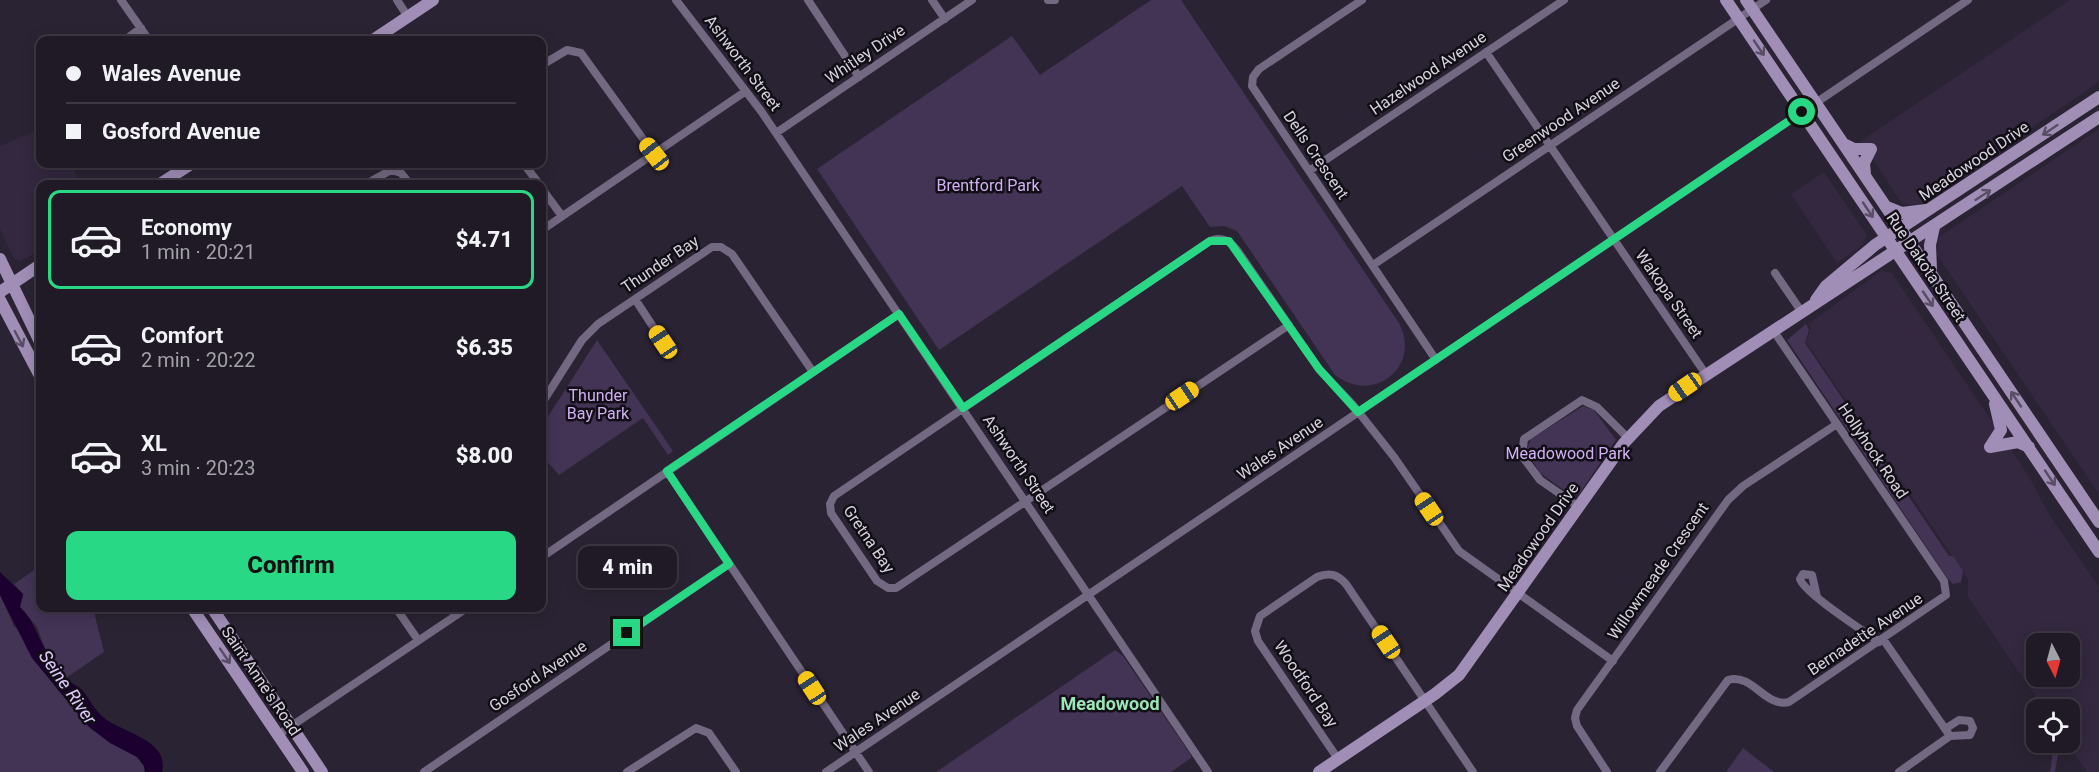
<!DOCTYPE html>
<html lang="en">
<head>
<meta charset="utf-8">
<style>
  :root { --surface:#201a26; --page:#2d2732; --text:#f1f3f6; --muted:#a2a1a7; --line:#3d3843; --accent:#29d885 }
  body { margin:0; font-family:Roboto,sans-serif; background:var(--page); color:var(--text); height:100vh; display:flex; flex-direction:column; font-size:22px; white-space:nowrap }
  * { box-sizing:border-box; margin:0 }
  p { font-size:20px; color:var(--muted) }
  .icon { flex:none; width:33px; height:33px; fill:none; stroke:currentColor; stroke-width:2; stroke-linecap:round; stroke-linejoin:round }
  .map { position:relative; flex:1; overflow:hidden }
  .drawer { position:absolute; left:36px; top:180px; width:510px; height:432px; display:flex; flex-direction:column; background:var(--surface); border-radius:12px; box-shadow:0 3px 15px #0003,0 0 0 2px var(--line) }
  .drawer>* { flex:none }
  .hud { position:absolute; left:36px; top:36px; width:510px; height:132px; border-radius:12px; box-shadow:0 3px 15px #0003,0 0 0 2px var(--line); display:grid; align-content:center; height:132px; padding:0 30px; background:var(--surface) }
  .needle { width:39px; rotate:174deg }
  .buttons { position:absolute; left:2026px; top:633px; display:grid; gap:12px }
  .buttons a { display:grid; place-items:center; width:54px; height:54px; border-radius:12px; background:var(--surface); box-shadow:0 3px 15px #0003,0 0 0 2px var(--line); font-size:30px }
  .end { position:absolute; width:27px; height:27px; margin:-14px; border:8px solid #29d885; background:#111; box-shadow:0 0 0 3px #111 }
  .from { border-radius:50% }
  .bubble { position:absolute; height:42px; border-radius:12px; background:var(--surface); box-shadow:0 3px 15px #0003,0 0 0 2px var(--line); font-size:20px; font-weight:800; line-height:42px; text-align:center }
  .car { position:absolute; width:18px; height:36px; margin:-18px -9px; border-radius:8px; box-shadow:0 0 4px 2px #0007; background:linear-gradient(#f5c518 24%,#345 0 40%,#f5c518 0 76%,#345 0 86%,#f5c518 0) }
  .hud b { display:flex; align-items:center; gap:21px; height:57px; font-size:22px }
  .hud b+b { border-top:2px solid var(--line) }
  .hud i { width:15px; height:15px; background:var(--text) }
  ul { padding:10px 0 0; list-style:none }
  li { display:flex; align-items:center; gap:18px; height:99px; margin:0 12px 9px; padding:0 18px; border:3px solid transparent; border-radius:12px }
  li div { flex:1 }
  li b { display:block; font-size:22px }
  li em { font-style:normal; font-weight:800 }
  li.selected { border-color:var(--accent) }
  li>.icon { width:54px; height:54px; stroke-width:1.5 }
  .primary-button { display:flex; gap:12px; margin-top:auto; padding:12px 30px }
  .primary-button a { flex:1; height:69px; border-radius:12px; background:var(--accent); color:#111; font-size:24px; font-weight:800; line-height:69px; text-align:center }
  .map>svg:first-child { display:block }
</style>
</head>
<body>
<div class="map">
<svg width="2099" height="772" viewBox="0 0 2099 772">
  <rect width="100%" height="100%" fill="#2a2333"/>
  <path fill="#33283f" fill-rule="evenodd" d="M2070,0h29v82l-180,123 -17,-1 -41,-63z
    M40,129v35h31l9,20h-40v66l-19,11 -7,-2 -14,-30v-83z
    M2099,129v365l-162,-239 2,-18z
    M1824,172l43,63 -7,12 -23,16 -46,-69z
    M1881,271l11,2 136,202 21,39 50,73v185h-12l-20,-29 3,-1v-32l-26,-1 -76,-112v-18l-162,-237 5,-14 -3,-4zM2037,644h33v32h-33z"/>
  <path fill="#433355" d="M1151,0h30l218,323c23,43 -25,82 -64,52l-98,-144 -13,-5 -14,1 -28,-41 -243,164 -122,-181 195,-133 28,39z
    M1806,324l3,6 -4,13 144,213h4l10,15 -2,11 -8,2 -5,-5 -161,-239z
    M597,340l76,111 -5,4 -25,-37 -84,57 -17,-19v-30z
    M1583,406l11,4 22,30 -37,54 -7,2 -32,-23 -14,-22 5,-12z
    M40,566v42h53l11,44 -38,26 -21,-29 -8,-22 -17,-20 3,-13 -9,-10z
    M0,595l14,31 8,8 5,15 30,40 36,41 44,27 7,9 1,6h-145z
    M1115,650l8,6 68,99v3l-20,14h-235z
    M2054,743h6l-5,29h-5z
    M1743,748l31,24h-48z"/>
  <path fill="#1b0030" d="M0,572l23,22 -3,13c15,15 16,27 26,43 6,10 14,23 22,30 5,5 11,6 15,11 7,9 11,18 20,26 18,16 67,22 59,55h-17l-1,-6 -7,-9 -27,-14 -21,-16 -57,-69 -32,-63z"/>
  <g fill="none" stroke-linecap="round" stroke-linejoin="round">
    <path stroke="#746982" stroke-width="8" d="M121,0l28,40
      M397,0l11,17
      M676,0l85,111 447,661
      M808,0l51,77
      M932,0l13,19
      M1048,0h7
      M1362,0l-103,69 -6,8 -1,9 184,274
      M125,40l16,-12
      M1486,52l219,321
      M542,65l25,-15 14,3 73,101
      M776,133l196,-133
      M524,164l15,20
      M1309,171l255,-171
      M366,184l25,-14 10,3 9,11
      M542,189l20,27
      M542,230l204,-139
      M1373,265l393,-265
      M1775,273l26,38
      M635,299l28,43
      M1289,325l-393,263h-8l-11,-7 -46,-68 -1,-9 4,-8 376,-255c12,-5 20,0 27,9l82,119 34,36 41,52 65,94 154,110
      M542,403l40,-63 16,-16 114,-77h9l11,7 81,118
      M667,471l202,301
      M1579,507l-39,-27 -18,-24 2,-17 58,-39 15,7 31,31
      M542,557l357,-243
      M1817,597l-5,-22 -9,-1 -3,5c4,14 64,52 79,63
      M396,608l22,32
      M1883,639l67,97 -51,36
      M1945,729l14,-9 11,1 3,7 -3,7 -20,1
      M278,735l189,-127
      M1338,759l-80,-118 -3,-10 5,-15 57,-39c12,-5 20,-3 29,7l127,188
      M424,772l305,-208
      M627,772l69,-44 13,5 27,39
      M826,772l1142,-772
      M1607,772l-30,-46 -2,-8 2,-8 151,-210 15,-14 94,-62
      M1660,772l68,-92c25,-7 37,28 61,22l157,-107 -2,-14 -171,-251"/>
    <path stroke="#a18eb7" stroke-width="12" d="M1726,0l373,552
      M1746,0l353,522
      M373,40l60,-40
      M1844,144l10,5h17l-7,14 1,12
      M160,184l31,-20
      M1887,207l15,6 24,-3
      M0,259l40,83
      M1931,270l-1,-25 4,-18
      M0,292l40,-27
      M0,300l40,76
      M1816,300l10,-14 49,-41 224,-148
      M1990,447l11,-17 -6,-26
      M1990,447l28,-5 11,5
      M192,608l111,164
      M212,608l110,164
      M1319,772l116,-78 24,-19 165,-232 35,-37 440,-289"/>
  </g>
  <defs><path id="oneway-shaft" d="M-6 0H5M1.5-3L5.5 0L1.5 3" fill="none" stroke-width="1.6" stroke-linecap="round" stroke-linejoin="round" transform="scale(1.5)"/></defs>
  <g stroke="#594e66">
    <use href="#oneway-shaft" transform="translate(1759 48) rotate(56)"/>
    <use href="#oneway-shaft" transform="translate(2050 130) rotate(146)"/>
    <use href="#oneway-shaft" transform="translate(1983 195) rotate(-33)"/>
    <use href="#oneway-shaft" transform="translate(1868 210) rotate(56)"/>
    <use href="#oneway-shaft" transform="translate(1928 299) rotate(56)"/>
    <use href="#oneway-shaft" transform="translate(19 339) rotate(62)"/>
    <use href="#oneway-shaft" transform="translate(2016 399) rotate(-124)"/>
    <use href="#oneway-shaft" transform="translate(2050 478) rotate(56)"/>
    <use href="#oneway-shaft" transform="translate(225 656) rotate(56)"/>
  </g>
  <g fill="none" stroke-linecap="round" stroke-linejoin="round">
    <path stroke="#29d885" stroke-width="8" d="M627,633l102,-69 -62,-93 232,-157 64,94 247,-167h19l90,128 39,43 444,-300"/>
  </g>
  <g text-anchor="middle" dominant-baseline="central" stroke-width="5" stroke-linejoin="round" paint-order="stroke">
    <g font-size="16" fill="#d8d3de" stroke="#110e15">
      <text transform="translate(865 54) rotate(-34)">Whitley Drive</text>
      <text transform="translate(743 63) rotate(53)">Ashworth Street</text>
      <text transform="translate(1428 73) rotate(-34)">Hazelwood Avenue</text>
      <text transform="translate(1561 120) rotate(-34)">Greenwood Avenue</text>
      <text transform="translate(1316 155) rotate(56)">Dells Crescent</text>
      <text transform="translate(1974 161) rotate(-34)">Meadowood Drive</text>
      <text transform="translate(660 264) rotate(-34)">Thunder Bay</text>
      <text transform="translate(1926 267) rotate(56)">Rue Dakota Street</text>
      <text transform="translate(1669 294) rotate(55)">Wakopa Street</text>
      <text transform="translate(1280 448) rotate(-34)">Wales Avenue</text>
      <text transform="translate(1873 451) rotate(56)">Hollyhock Road</text>
      <text transform="translate(1019 464) rotate(56)">Ashworth Street</text>
      <text transform="translate(1538 537) rotate(-55)">Meadowood Drive</text>
      <text transform="translate(869 539) rotate(56)">Gretna Bay</text>
      <text transform="translate(1658 571) rotate(-55)">Willowmeade Crescent</text>
      <text transform="translate(1865 634) rotate(-34)">Bernadette Avenue</text>
      <text transform="translate(538 676) rotate(-34)">Gosford Avenue</text>
      <text transform="translate(261 681) rotate(56)">Saint Anne's Road</text>
      <text transform="translate(1306 684) rotate(56)">Woodford Bay</text>
      <text transform="translate(877 720) rotate(-34)">Wales Avenue</text>
    </g>
    <g font-size="16" fill="#d1b1f4" stroke="#110e15">
      <text x="988" y="185">Brentford Park</text>
      <text x="598" y="395">Thunder<tspan x="598" dy="18">Bay Park</tspan></text>
      <text x="1568" y="453">Meadowood Park</text>
    </g>
    <g font-size="18" font-style="italic" fill="#e1c9fc" stroke="#110e15">
      <text transform="translate(68 687) rotate(55)">Seine River</text>
    </g>
    <g font-size="18" font-weight="bold" fill="#9be6b7" stroke="#110e15">
      <text x="1110" y="703">Meadowood</text>
    </g>
  </g>
</svg>
<div class="buttons">
<a><svg class="needle" viewBox="-14 -14 28 28"><path d="M0-13l5 13h-10z" fill="#e53935"/><path d="M0 13l5-13h-10z" fill="#a2a1a7"/></svg></a>
<a><svg class="icon" aria-label="locate" viewBox="0 0 24 24"><circle cx="12" cy="12" r="6"/><path d="M12 2v4M12 18v4M2 12h4M18 12h4"/></svg></a>
</div>
<i class="end from" style="left:1802px;top:112px"></i>
<i class="end" style="left:627px;top:633px"></i>
<div class="bubble" style="left:578px;top:546px;width:99px">4 min</div>
<i class="car" style="left:654px;top:154px;rotate:322deg"></i>
<i class="car" style="left:663px;top:342px;rotate:326deg"></i>
<i class="car" style="left:1685px;top:387px;rotate:235deg"></i>
<i class="car" style="left:1182px;top:396px;rotate:56deg"></i>
<i class="car" style="left:1429px;top:509px;rotate:326deg"></i>
<i class="car" style="left:1386px;top:642px;rotate:326deg"></i>
<i class="car" style="left:812px;top:688px;rotate:327deg"></i>
<div class="hud">
<b><i class="from"></i>Wales Avenue</b>
<b><i></i>Gosford Avenue</b>
</div>
<section class="drawer">
<ul>
<li class="selected"><svg class="icon" aria-label="car" viewBox="0 0 24 24"><path d="M5 17H2v-5l4-1 3-4h7l3 4 3 1v5h-3M9 17h6M6 11h13"/><circle cx="7" cy="17" r="2"/><circle cx="17" cy="17" r="2"/></svg><div><b>Economy</b><p>1 min · 20:21</p></div><em>$4.71</em></li>
<li><svg class="icon" aria-label="car" viewBox="0 0 24 24"><path d="M5 17H2v-5l4-1 3-4h7l3 4 3 1v5h-3M9 17h6M6 11h13"/><circle cx="7" cy="17" r="2"/><circle cx="17" cy="17" r="2"/></svg><div><b>Comfort</b><p>2 min · 20:22</p></div><em>$6.35</em></li>
<li><svg class="icon" aria-label="car" viewBox="0 0 24 24"><path d="M5 17H2v-5l4-1 3-4h7l3 4 3 1v5h-3M9 17h6M6 11h13"/><circle cx="7" cy="17" r="2"/><circle cx="17" cy="17" r="2"/></svg><div><b>XL</b><p>3 min · 20:23</p></div><em>$8.00</em></li>
</ul>
<div class="primary-button"><a>Confirm</a></div>
</section>
</div>
</body>
</html>
